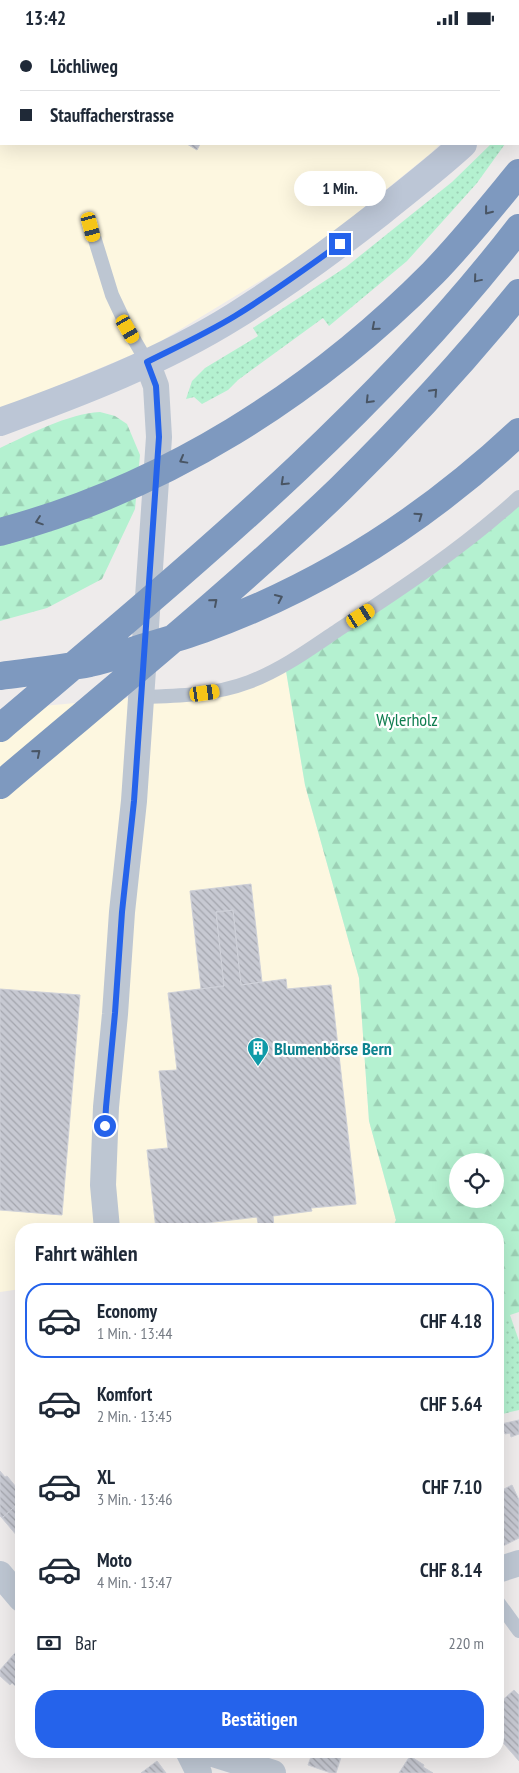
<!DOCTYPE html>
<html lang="de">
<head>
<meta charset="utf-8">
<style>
  :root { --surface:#fff; --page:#f2f2f3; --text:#1f2937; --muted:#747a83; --line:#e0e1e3; --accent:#2563eb }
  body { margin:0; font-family:"PT Sans Narrow",sans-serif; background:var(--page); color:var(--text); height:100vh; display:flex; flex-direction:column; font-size:19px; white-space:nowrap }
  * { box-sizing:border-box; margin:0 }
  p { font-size:16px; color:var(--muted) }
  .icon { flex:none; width:28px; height:28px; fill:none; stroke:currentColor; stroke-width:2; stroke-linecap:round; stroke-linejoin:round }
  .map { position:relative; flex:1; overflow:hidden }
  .panel { position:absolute; left:15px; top:1188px; width:489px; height:535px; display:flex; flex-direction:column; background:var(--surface); border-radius:20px; box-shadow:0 5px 20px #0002 }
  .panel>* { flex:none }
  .banner { position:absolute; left:0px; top:0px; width:520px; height:110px; box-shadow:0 5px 20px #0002; display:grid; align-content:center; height:110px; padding:0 20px; background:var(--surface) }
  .controls { position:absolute; left:449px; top:1118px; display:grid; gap:10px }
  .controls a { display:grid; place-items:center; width:55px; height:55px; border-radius:50%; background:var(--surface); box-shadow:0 5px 20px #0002; font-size:25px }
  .end { position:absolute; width:22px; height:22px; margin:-11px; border:6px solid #2563eb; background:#fff; box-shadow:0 0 0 2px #fff }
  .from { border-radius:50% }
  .bubble { position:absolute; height:35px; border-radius:18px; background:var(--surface); box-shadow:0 5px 20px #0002; font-size:16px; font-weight:700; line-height:35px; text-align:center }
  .car { position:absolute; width:15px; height:30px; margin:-15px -8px; border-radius:6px; box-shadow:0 0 4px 1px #0007; background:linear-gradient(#f5c518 24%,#345 0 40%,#f5c518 0 76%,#345 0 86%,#f5c518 0) }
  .banner b { display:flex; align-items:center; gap:18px; height:48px; font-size:19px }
  .banner b+b { border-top:1px solid var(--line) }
  .banner i { width:12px; height:12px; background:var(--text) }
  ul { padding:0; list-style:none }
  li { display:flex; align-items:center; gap:15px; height:75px; margin:0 10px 8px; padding:0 10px; border:2px solid transparent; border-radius:20px }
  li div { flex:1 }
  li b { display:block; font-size:19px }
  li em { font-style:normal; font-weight:700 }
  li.current { border-color:var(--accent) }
  li>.icon { width:45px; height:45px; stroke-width:1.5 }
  h2 { padding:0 20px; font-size:22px; line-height:60px }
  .pay { display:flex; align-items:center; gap:12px; height:55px; padding:0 20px; font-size:19px }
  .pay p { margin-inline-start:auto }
  .primary-button { display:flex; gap:10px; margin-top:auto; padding:10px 20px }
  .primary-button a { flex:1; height:58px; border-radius:20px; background:var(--accent); color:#fff; font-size:20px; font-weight:700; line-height:58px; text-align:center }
  .status { display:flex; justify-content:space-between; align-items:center; height:35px; padding:0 25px; background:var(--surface); direction:ltr }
  .status svg { height:14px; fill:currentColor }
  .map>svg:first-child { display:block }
</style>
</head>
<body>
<div class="status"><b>13:42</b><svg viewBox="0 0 49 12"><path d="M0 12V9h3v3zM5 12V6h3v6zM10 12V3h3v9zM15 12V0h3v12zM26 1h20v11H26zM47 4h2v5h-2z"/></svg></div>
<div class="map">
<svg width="519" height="1738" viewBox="0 0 519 1738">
  <defs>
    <pattern id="grass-dots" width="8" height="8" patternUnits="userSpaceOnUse" patternTransform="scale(1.25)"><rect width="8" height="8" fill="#b4f1d0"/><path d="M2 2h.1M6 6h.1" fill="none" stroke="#9cd0b5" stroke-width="1.8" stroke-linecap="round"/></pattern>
    <pattern id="forest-firs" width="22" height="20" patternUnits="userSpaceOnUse" patternTransform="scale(1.25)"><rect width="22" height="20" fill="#b4f1d0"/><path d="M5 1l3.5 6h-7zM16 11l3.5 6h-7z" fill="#9cd0b5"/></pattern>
    <pattern id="building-back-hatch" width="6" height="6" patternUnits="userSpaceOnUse" patternTransform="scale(1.25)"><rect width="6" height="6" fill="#c7c9d2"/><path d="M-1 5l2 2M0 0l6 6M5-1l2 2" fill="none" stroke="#a3a5ad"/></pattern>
  </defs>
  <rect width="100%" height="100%" fill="#eeebeb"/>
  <path fill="#fdf7e0" d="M0,0h519v28v-27h-518v108h439l-9,9 -118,96 -160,97 -153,64z
    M285,630l20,120 54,193 10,143 27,99 -4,9h-371v60l-21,3v-582l140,-13 49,-2z"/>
  <path fill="url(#grass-dots)" d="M491,109h14l-28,39 -70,78 -78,65 -6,-8 -85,62 -10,10 -26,14 -8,-7 -8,2 6,-18 13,-13 53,-32 -5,-8 93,-61 106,-85z
    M498,1280h12l9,26v69l-21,5z"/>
  <path fill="url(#forest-firs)" fill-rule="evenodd" d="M100,377l15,4 12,8 13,31 -5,54 -33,70 -55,29 -47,13v-173c30,-14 67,-34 100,-36z
    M519,462v815l-9,3h-12v-86h-106l4,-9 -27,-99 -10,-143 -54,-193 -20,-120zM458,1126h37v38h-37z"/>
  <path fill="url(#building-back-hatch)" stroke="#ced0d8" d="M20,0h164v1z
    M184,0h79l-79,1z
    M360,0h102l-1,1z
    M187,109h13l-3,6z
    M251,849l11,98 -21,3 -8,-75 -17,2 8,74 -23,3 -11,-98z
    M233,875l8,75 45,-6 1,10 44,-4 25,219 -45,4 1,3 -39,5 1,11 -13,2h-2l-2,-12 -101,12 -9,-79 21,-2 -9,-77 18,-1 -9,-77 56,-7 -8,-74z
    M0,954l80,6 -18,220 -62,-5z
    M519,1385v14l-8,3 -1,-4 -5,1 -4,-10z
    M0,1436l5,6 2,-1 14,17v8l-19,17 -2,-2z
    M512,1450l7,15v38l-16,8 -5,-12v-42z
    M21,1466v33l-3,3 -16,-19z
    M21,1611v45l-9,-8 -2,2 -10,-9v-6z
    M514,1655l5,5v66l-21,-24v-33z
    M313,1716h30l-7,22h-5l-23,-8z
    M410,1721l14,9 -1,2 10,6h-34z
    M157,1726l9,12h-25z"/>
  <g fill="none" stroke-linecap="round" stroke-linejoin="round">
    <path stroke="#bdc6d2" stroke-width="14" d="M91,192l21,68 16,34 19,33
      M141,662c36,-1 74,-2 108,-15 32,-12 61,-33 89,-52 63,-41 125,-82 181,-133
      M498,1567l21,29"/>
    <path stroke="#bdc6d2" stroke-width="26" d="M107,1194l-4,-44 3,-78 9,-93 7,-102 12,-111 25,-364 -3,-51 -9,-24
      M498,1535l21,-7
      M0,1539l21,25
      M188,1716l11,22
      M204,1716l69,22"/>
    <path stroke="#bcc6d6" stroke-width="28" d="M0,387c80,-29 163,-61 235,-106 51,-32 99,-67 146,-104 27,-22 56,-44 82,-68"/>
    <path stroke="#7e99bf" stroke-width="28" d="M0,497c165,-44 313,-138 433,-259 31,-32 58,-66 86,-100
      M0,641c30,-4 60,-7 90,-13 21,-5 41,-12 62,-18 17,-5 34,-10 51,-16 119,-43 223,-110 316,-197
      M0,693c183,-156 371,-308 519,-500
      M0,750c114,-97 232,-192 340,-296 63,-62 123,-127 179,-196"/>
  </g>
  <defs><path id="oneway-chevron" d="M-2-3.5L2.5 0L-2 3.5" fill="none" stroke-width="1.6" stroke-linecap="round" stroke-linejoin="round" transform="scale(1.25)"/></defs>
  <g stroke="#495564">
    <use href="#oneway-chevron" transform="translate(488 176) rotate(129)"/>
    <use href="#oneway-chevron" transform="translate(477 244) rotate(130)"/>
    <use href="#oneway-chevron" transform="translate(375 292) rotate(139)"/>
    <use href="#oneway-chevron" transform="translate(434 357) rotate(-47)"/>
    <use href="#oneway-chevron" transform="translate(369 365) rotate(134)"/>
    <use href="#oneway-chevron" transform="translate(183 425) rotate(151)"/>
    <use href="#oneway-chevron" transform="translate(284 447) rotate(137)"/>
    <use href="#oneway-chevron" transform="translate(419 481) rotate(-35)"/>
    <use href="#oneway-chevron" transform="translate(39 486) rotate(161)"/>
    <use href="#oneway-chevron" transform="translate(279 563) rotate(-25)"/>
    <use href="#oneway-chevron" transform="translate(214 567) rotate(-41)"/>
    <use href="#oneway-chevron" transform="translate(37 718) rotate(-40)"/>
  </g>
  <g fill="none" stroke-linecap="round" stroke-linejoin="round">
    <path stroke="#2563eb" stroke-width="6" d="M105,1091l1,-19 9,-94 7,-101 12,-111 25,-364 -3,-51 -9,-24c30,-15 60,-29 88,-46 36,-22 70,-47 105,-72"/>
  </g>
  <defs>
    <g id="building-pin" transform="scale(1.125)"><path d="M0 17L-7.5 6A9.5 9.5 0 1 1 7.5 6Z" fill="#0f9aa8" stroke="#fff"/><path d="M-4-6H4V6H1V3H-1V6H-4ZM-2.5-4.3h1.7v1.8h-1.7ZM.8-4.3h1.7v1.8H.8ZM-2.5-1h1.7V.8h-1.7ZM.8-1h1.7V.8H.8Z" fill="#fff"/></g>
  </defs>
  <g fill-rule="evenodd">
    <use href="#building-pin" x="258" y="1013"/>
  </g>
  <g text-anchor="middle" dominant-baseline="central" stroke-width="4.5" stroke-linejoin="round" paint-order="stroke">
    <g font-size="18" fill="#107e50" stroke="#fff">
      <text x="407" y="684">Wylerholz</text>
    </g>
    <g font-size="18" font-weight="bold" fill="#0d838f" stroke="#fff" text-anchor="start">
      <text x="274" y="1013">Blumenbörse Bern</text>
    </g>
  </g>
</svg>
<div class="controls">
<a><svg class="icon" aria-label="locate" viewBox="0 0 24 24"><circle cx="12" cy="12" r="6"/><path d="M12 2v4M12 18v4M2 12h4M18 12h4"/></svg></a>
</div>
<i class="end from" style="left:105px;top:1091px"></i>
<i class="end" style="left:340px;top:209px"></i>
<div class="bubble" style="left:294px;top:136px;width:92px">1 Min.</div>
<i class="car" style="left:91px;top:192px;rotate:165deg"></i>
<i class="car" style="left:128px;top:294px;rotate:150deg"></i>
<i class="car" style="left:361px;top:581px;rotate:57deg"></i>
<i class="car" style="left:205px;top:658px;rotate:82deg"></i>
<div class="banner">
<b><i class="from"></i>Löchliweg</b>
<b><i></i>Stauffacherstrasse</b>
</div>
<section class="panel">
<h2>Fahrt wählen</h2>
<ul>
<li class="current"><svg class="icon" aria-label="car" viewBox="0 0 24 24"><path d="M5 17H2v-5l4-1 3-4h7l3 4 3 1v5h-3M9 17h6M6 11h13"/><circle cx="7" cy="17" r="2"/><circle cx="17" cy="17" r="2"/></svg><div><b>Economy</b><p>1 Min. · 13:44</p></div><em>CHF 4.18</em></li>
<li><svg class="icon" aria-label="car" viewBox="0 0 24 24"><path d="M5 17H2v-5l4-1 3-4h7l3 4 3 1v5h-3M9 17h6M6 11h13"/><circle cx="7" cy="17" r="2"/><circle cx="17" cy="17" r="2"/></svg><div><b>Komfort</b><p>2 Min. · 13:45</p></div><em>CHF 5.64</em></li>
<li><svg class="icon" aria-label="car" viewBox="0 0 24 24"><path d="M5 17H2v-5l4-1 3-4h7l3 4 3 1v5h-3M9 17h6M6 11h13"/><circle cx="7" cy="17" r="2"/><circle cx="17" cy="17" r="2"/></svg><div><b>XL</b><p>3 Min. · 13:46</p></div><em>CHF 7.10</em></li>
<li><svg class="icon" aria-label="car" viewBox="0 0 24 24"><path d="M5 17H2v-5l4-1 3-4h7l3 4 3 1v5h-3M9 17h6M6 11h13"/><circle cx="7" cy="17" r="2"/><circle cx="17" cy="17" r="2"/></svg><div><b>Moto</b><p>4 Min. · 13:47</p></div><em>CHF 8.14</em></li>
</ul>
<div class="pay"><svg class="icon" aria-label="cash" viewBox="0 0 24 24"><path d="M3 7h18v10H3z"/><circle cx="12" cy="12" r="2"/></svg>Bar<p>220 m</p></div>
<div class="primary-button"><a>Bestätigen</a></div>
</section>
</div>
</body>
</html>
